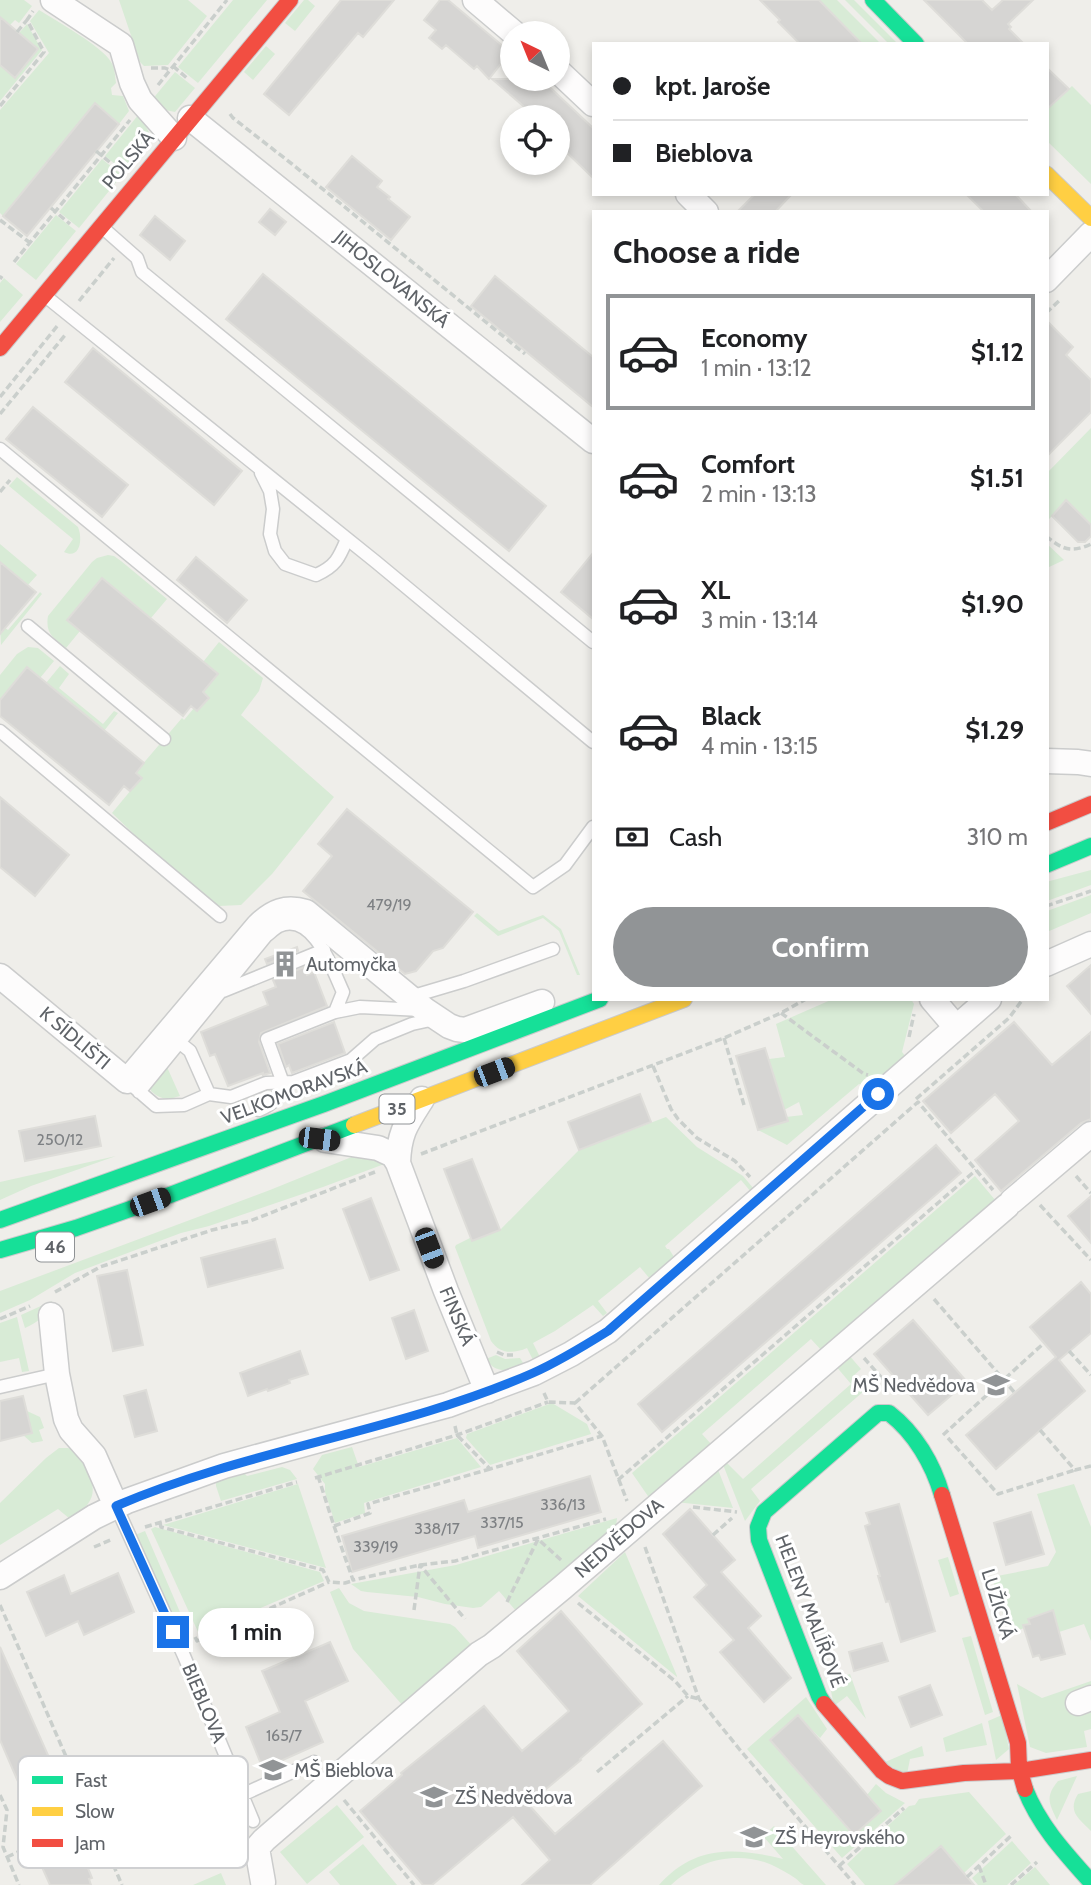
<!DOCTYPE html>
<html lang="en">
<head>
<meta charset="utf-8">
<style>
  :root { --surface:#fff; --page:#f6f6f6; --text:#202124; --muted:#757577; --line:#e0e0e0; --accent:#919496 }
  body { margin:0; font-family:Cabin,sans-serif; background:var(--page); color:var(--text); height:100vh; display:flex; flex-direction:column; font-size:26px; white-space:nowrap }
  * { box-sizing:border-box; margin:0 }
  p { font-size:23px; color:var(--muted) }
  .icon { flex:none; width:38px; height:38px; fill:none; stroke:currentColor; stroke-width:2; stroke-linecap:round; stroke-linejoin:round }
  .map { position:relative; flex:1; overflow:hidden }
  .panel { position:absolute; left:592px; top:210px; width:457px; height:791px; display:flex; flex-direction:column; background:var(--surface); border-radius:0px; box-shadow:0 4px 10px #0003 }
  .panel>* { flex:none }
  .guide { position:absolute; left:592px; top:42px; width:457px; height:154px; border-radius:0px; box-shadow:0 4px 10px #0003; display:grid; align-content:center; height:154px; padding:0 21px; background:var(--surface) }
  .needle { width:46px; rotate:317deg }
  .buttons { position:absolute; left:500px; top:21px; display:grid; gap:14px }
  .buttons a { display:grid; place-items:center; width:70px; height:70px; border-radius:50%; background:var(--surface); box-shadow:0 4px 10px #0003; font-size:35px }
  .end { position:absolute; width:32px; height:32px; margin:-16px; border:9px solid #1a73e8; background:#fff; box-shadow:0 0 0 4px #fff }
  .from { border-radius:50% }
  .bubble { position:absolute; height:49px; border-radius:24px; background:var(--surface); box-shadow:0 4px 10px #0003; font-size:23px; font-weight:800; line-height:49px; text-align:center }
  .car { position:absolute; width:21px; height:42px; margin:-21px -10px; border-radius:9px; box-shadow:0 0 5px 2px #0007; background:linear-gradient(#222 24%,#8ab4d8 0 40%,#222 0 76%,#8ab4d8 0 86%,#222 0) }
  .guide b { display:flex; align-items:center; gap:24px; height:66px; font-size:26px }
  .guide b+b { border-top:2px solid var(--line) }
  .guide i { width:18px; height:18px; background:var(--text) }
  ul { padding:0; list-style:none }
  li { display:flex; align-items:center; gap:21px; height:116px; margin:0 14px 10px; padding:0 7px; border:4px solid transparent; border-radius:0px }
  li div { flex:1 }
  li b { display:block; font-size:26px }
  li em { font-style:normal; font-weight:800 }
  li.selected { border-color:var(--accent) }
  li>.icon { width:63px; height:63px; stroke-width:1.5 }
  h2 { padding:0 21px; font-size:32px; line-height:84px }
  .pay { display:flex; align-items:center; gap:18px; height:77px; padding:0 21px; font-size:26px }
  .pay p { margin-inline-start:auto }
  .cta { display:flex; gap:14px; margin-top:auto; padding:14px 21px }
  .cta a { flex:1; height:80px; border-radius:42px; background:var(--accent); color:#fff; font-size:28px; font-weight:800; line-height:80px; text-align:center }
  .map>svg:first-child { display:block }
</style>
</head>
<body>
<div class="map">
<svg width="1091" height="1885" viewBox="0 0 1091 1885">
  <rect width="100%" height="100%" fill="#efeeea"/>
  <path fill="#d8ebd6" d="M0,0h24l8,6 -13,17 -4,-3 -5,5 -10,-8z
    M119,0h69l19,16 -39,49 -24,1 -4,-4z
    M233,0h34l-69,83 -20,-16z
    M304,0h4l7,6 -20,25 -10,-8z
    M818,0h19l44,44h-19z
    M845,0h9l44,44h-9z
    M39,10c16,10 64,37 72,52 4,6 4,14 5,21l-5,5 1,7 11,1 6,15 -10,13 -24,-20 -92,112 -3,-3v-103l49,-57 -19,-32z
    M27,24l15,26 -42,51v-36l15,12 23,-28 -19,-16z
    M266,46l9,8 -22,26 -9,-8z
    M175,72l20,16 -20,24 -19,-4 -5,-7z
    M1072,86l19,19v79l-44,-43v-31z
    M139,114l10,18 -1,11 -23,29 -20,-16z
    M102,159l20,16 -43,53 -20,-16z
    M56,215l20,16 -40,49 -20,-16z
    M4,278l19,17 -23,27v-39z
    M1091,428v108l-6,6h-7l-26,-26 -5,5v-48z
    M17,477l61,50c5,12 2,33 -14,25l9,-13 -64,-53z
    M1046,543l18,17 -17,8h-1z
    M0,544l37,31 -9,10 -28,-23z
    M108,555l6,1 7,5 46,38 -16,19 -49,-40 -35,42 13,11 -14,17c-12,-10 -21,-14 -18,-32l44,-54 5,-4z
    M40,592l2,2 -41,51 -1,-21 8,6z
    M219,642l44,36 -4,13 -18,24 93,82 -62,77 -31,31 -22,1 -77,-64 -30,-29 29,-35 -6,-5 47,-55 2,2 10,-12 4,3 11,-13 -6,-6 15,-18 -15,-12z
    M28,647l10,1 16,13 -14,17 -12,-10 -28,32v-25l17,-21z
    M60,666l9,8 -10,14 44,36 11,-13 4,2 -14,18 -58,-48z
    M1091,870v15l-44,16 -1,-19z
    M1091,895v18l-44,19v-21z
    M477,913l22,18 44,-16 18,14 19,46h-3l-18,-44 -16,-13 -45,18 -24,-20z
    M833,999h78l3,5 -12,48 4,5 -36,31 -11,-4 -72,61 -29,-15 29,-9 -1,-4 17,-2 -4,-13 -15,8 -15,-51 16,-2 -9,-33z
    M167,1067l13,29c-13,4 -19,4 -29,-5v-5z
    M666,1117l31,30 46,29 11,13 -3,3 -10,-12 -76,66 2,3h2l5,8 -24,22 -10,-12 -42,34 9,12 -4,3 -10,-11 -38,26 -22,12 7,14 -6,5 -7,-14c-14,6 -27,6 -36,-7l-36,-94 1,-2 14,-7 2,3 28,-11 79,-80z
    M359,1154l28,9 -64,24 -114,39 -28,7 -72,27 -34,13 -45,27 -30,13v-22l270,-101z
    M116,1156l-85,30 -31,14v-18z
    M975,1176l21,25 -174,150 -11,-12 -109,95 10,11 -62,54 -18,-26z
    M52,1301c-4,14 -14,21 -27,27l-4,-13z
    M17,1317l12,54 -7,1 -3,-14 -19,4v-39z
    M848,1354l13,15 -9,8 12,14 -113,98 9,12 -15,20 -23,-59 2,-2 19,19 108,-95 -16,-19z
    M496,1355l9,4 15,-1 5,8c-15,4 -29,9 -39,-7z
    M552,1403l35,21 4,10 -101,31 -24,-27 1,-4z
    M27,1411l13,6 4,11 -5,2 4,11 -11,2 -9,-8 9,-2z
    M457,1438l24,29 -117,36 1,10 -30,10 -10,-31v-8l-12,-15 9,-14 30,-8 7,20z
    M59,1448h9l10,3c15,30 27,47 -8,68l-12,-10 -58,36v-42l46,-45z
    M282,1467l8,3 7,9 -76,22 -5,-15v-6l27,-8 4,4z
    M717,1467l16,41 -58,-6z
    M298,1484l28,84 -163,-43z
    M1074,1484l17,43v114l-7,-17 -25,8 -7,-22 -23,8 1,6 -6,1v3l-15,6 -17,-57 56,-11 8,-14 -19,-58z
    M617,1518l-1,10 -100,83 -17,-20 -18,16 -8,1 -28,-4 -27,-7 -51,-5 -6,-1 -10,-7 105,-19z
    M155,1527l165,45 4,9 -125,53 -48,-105z
    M145,1531l47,109 -10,5 -47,-110z
    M625,1552l52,124v1l-99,-81z
    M948,1557l11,37 -9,3 -12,-37z
    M339,1588l10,15 15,8 86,13 5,3 19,21 -70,59 -51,-58 -23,-57z
    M971,1636l22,76 -8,3 -23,-77z
    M850,1674l16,45 -19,-23 -13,10 -5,-25z
    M1091,1681v48l-7,2 3,16 -41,6 -16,-6 -13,-63 25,14z
    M806,1697l21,32 -7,9 -22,-22 -28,24 83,95 28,-24 -14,-16 9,-11 10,9 19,10 -63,55 -95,-109z
    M1002,1715l7,34 -13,11 -8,-39z
    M982,1723l5,22 -41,7 -3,-14z
    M922,1746l2,10 -14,3 -3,15 -24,-11z
    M1077,1776l-20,44c-8,-17 -12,-23 1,-39z
    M1091,1791v40c-12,-13 -24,-19 -13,-37z
    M969,1792l37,42 -42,39 -24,-26 -39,33 3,5h-39l-18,-21 62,-58 6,-1 4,-6z
    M337,1805l27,32 -57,47 -27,-32z
    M774,1826l52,59c-6,0 -16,0 -22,0 -3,-1 -6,-5 -9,-7 -7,-5 -15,-9 -23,-13 -34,-15 -75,-5 -101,20h-12c35,-40 76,-38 124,-26l-20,-23z
    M1012,1841l19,22 -24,22h-29l-6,-7z
    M363,1844l34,41h-57l-11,-13z
    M1035,1867l15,18h-36z
    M221,1873l5,12h-33z"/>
  <path fill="#d6d5d3" stroke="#deddd9" stroke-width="2" d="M341,0h53l-31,37 -5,-4 -69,82 -25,-21z
    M440,0h8l62,52 -21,27 -12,-13 -3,3 -28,-24 -4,4 -13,-11 7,-8 -12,-10z
    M760,0h59l43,44h-62l-22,-22 2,-2z
    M924,0h58l10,10 11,-10h30l-25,24 3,3 -2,2 15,15h-56z
    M0,17l38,32 -23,29 -15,-13z
    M1046,67l23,22 -23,21z
    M492,79h49l52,49v50l-35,-34v-27h-22z
    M95,103l24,21 -92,112 -24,-20z
    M352,156l30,25 -5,6 13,10 -2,2 22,18 -19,23 -65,-53z
    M755,194h37l-17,18h-38z
    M966,194h49l17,18h-48z
    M270,209l16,13 -11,13 -16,-13z
    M155,216l30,25 -15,19 -30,-25z
    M263,274l283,232 -37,45 -283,-232z
    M495,276l98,81v50l-122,-101z
    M1046,320l27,27 -7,8 25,25v32l-45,45z
    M93,348l149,123 -28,34 -149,-123z
    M33,407l95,78 -26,32 -96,-78z
    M1066,500l25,25v11l-6,6h-7l-26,-26z
    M593,553v66l-32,-27z
    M196,557l51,43 -20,23 -50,-43z
    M0,562l36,30 -36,42z
    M102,578l116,96 -15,18 6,6 -12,13 -6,-5 -8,10 -116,-96z
    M27,667l117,96 -8,10 6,5 -12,13 -6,-5 -15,19 -109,-89v-16z
    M0,797l69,58 -34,41 -35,-29z
    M347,809l126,103 -30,36 -10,3 -17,20 -11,3 -102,-83 29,-35 -14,-12z
    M297,947l1,4 -31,13 -2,-5z
    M1091,965v49l-24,-28z
    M304,967l3,8 7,-3 13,34 -66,27 -2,9 11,31 -7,2v-2l-35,13 -13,-32 -5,2 -9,-24 67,-27 -5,-13 13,-5 -3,-7z
    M334,1022l11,31 -53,20 -3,-8 -3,2 -8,-23z
    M1014,1022l38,43 39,-33v87l-10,4 -80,68 -26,-31 44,-39 -24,-27 -44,39 -28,-32z
    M765,1048l23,73 -30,9 -22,-74z
    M640,1094l11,28 -72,28 -11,-28z
    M95,1116l6,30 -76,15 -6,-30z
    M936,1145l25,28 -299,259 -24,-28z
    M472,1159l28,71 -28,11 -28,-72z
    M1091,1196v47l-23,-27z
    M371,1198l28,72 -29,10 -27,-71z
    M275,1239l8,29 -75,19 -7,-29z
    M127,1270l16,75 -30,6 -16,-75z
    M1081,1282l10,12v39l-32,27 26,31 -89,78 -30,-34 90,-78 -26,-30z
    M414,1310l14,41 -22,8 -14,-41z
    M913,1320l54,62 -39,33 -54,-61z
    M300,1351l8,23 -19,6 1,3 -22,8 -1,-2 -19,7 -8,-23z
    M146,1390l11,41 -22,6 -11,-41z
    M23,1396l9,37 -32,8v-40z
    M590,1476l11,36 -123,36 -3,-12 -123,36 -10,-36 122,-36 4,12z
    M899,1504l36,127 -34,11 -12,-41 -3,1 -8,-26h2l-15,-50 5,-2 -4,-11z
    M690,1509l45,51 -14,12 40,44 -13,12 43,50 -27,24 -44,-50 14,-12 -40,-43 13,-12 -44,-51z
    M1031,1512l13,42 -38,11 -12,-42z
    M118,1573l16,39 -50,23 -6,-14 -32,15 -19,-44 37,-17 7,19z
    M1053,1610l12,44 -24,6 -2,-5 -6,2 -10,-32 7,-1 -2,-5z
    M561,1611l81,93 -62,55 1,1 -53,44 27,30 108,-93 39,45 -112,99h-68l28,-25 -37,-43 -81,68h-9l-63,-74 42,-36 -1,-2 83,-67 38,45 47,-40 -52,-60z
    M330,1642l18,39 -43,20 18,41 -60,27 -17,-42 34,-15 -18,-41z
    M882,1643l6,18 -34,10 -5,-19z
    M0,1647l67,151 -12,5 24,54 4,-1 9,22 -3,1 2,6h-41l-30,-67 12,-4 -32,-74z
    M930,1685l12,30 -31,12 -12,-30z
    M798,1715l83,96 -27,24 -84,-95z
    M941,1846l33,39h-79z"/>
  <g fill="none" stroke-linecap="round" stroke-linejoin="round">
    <g stroke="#cbcccc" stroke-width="15">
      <path id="lane" d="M103,228l34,30 5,14 451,370
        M44,295l332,267 217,180
        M0,449l533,438 32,-22 28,-38
        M261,473l9,18 3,18 -3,25 5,17 10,13 31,11c20,-9 23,-17 31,-36
        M28,626l136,113
        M0,731l220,185
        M223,991l101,-41
        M410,997l54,-16 89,-32
        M180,1043l10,8 19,43 22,3 35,-14 27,-1 58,-22 24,-21 37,-15 23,-5
        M134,1087l22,19 28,-1 25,-11
        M139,1092l127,-156c4,-3 9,-8 13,-10 34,-16 54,45 64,66l-8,20
        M259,1110c14,-6 20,-12 24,-27l-16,-44 68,-27 25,-5 61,3
        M0,1387l57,-13
        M116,1506l68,150 69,165
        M242,1795l72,-33"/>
    </g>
    <g stroke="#cbcccc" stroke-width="27">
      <path id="street" d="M53,0l68,45 11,38 8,17 34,38
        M475,0l39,33
        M558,71l35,33
        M190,118l403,323
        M688,194l18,18
        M1046,280l45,-46
        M1046,761l32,1 13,2
        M1046,964l45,-20
        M0,976l127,105 131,-155c15,-15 28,-20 48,-14l119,98 24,16 8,3 8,1 77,-28
        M932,999l24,28
        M325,1140l53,8 15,7 5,8 48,128 41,100
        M398,1163c1,-30 8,-39 24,-64
        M1012,1201l79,-67
        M51,1315l6,59 9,45 5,11 23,26 22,50
        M0,1577l94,-60 33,-16 97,-35 224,-61 86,-32 37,-19 37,-23 381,-332
        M1078,1703l13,-5
        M263,1882l-6,-34 7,-8 215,-186 13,-8 71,-59 444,-381"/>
    </g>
    <g stroke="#cacacb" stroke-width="18">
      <path id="fast" d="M873,0l43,44
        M1046,865l45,-19
        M0,1220l324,-116 276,-105
        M0,1250l76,-22 94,-33 184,-70
        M824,1704l-5,-8 -60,-156 -1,-13 6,-15 114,-99h11c26,20 44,51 53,82
        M1025,1789c14,36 40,64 66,93"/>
    </g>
    <g stroke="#cacacb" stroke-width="18">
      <path id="slow" d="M1046,174l45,44
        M354,1125l330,-126"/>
    </g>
    <g stroke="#cacacb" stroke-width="18">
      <path id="jam" d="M0,348l290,-348
        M1046,823l45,-19
        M942,1495l76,248 1,25 6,21
        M824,1704l58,67 7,5 13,5 62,-8 56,-2 71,-11"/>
    </g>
    <path stroke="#cacfcc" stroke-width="3.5" stroke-dasharray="7 3.5" stroke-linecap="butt" d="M17,32l10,-12
      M173,66l15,13
      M151,68h14l5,2
      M158,85l69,-85
      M0,106l44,-54 -17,-32 6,-9
      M230,114l3,4 59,46 233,190
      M96,151l21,17
      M51,208l19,16
      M0,220l29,22
      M14,262l116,-142
      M0,279l2,-3
      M79,301l35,-43
      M1046,313l14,-13
      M0,397l58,-72
      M0,414l66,-80
      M0,492l10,-12
      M1046,536c17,14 25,17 45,8
      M1046,906l45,-15
      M781,1013l83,61 4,1
      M909,1037l5,-23
      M724,1038l20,67
      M653,1066l18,43 7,10 19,19 38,23 15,16
      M916,1099l93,-81 14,-19
      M421,1154l303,-116 57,-25 25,-14
      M1076,1176l15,17
      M1040,1205l51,55
      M55,1292l45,-25 112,-37 38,-9 125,-49
      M934,1299l81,94
      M0,1319l30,-13
      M1069,1351l22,24
      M497,1352l7,3h9
      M864,1358l25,28
      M544,1393l4,9 27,1 27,33 25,65
      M575,1403l343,-301 75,88
      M455,1426l2,9 33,34 112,-33
      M1040,1430l35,40 16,-4
      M943,1435l101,-92
      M948,1438l50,56 77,-24
      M318,1476l16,50 36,-13 -2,-9 122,-35
      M315,1478l142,-43 91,-33
      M618,1480l358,-310
      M693,1507l44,5
      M160,1523l1,4 162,43 6,12 16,1 7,-2
      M334,1526l19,54 67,-15 35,-4 151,-42
      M145,1527l152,-45
      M713,1535l19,-17
      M94,1547l19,-8
      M645,1547l54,152 41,51 115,135
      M507,1602l31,-63 23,21
      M578,1603l97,78 13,15 11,3
      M0,1605l122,280
      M414,1610l6,-45 45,54
      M195,1637l2,4 132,-59
      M597,1772l91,-76
      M0,1795l7,15 -4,37 16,38
      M344,1800l70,85
      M7,1857l20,-9
      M839,1866l65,-58
      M979,1866l7,19
      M967,1877l46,-43
      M1011,1885l26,-23"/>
    <use href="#lane" stroke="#fdfcfc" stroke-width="12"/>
    <use href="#street" stroke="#fdfcfc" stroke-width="24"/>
    <use href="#fast" stroke="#16e098" stroke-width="16"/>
    <use href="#slow" stroke="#ffcf43" stroke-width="16"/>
    <use href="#jam" stroke="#f24e42" stroke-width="16"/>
  </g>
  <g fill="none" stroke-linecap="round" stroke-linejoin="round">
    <path stroke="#1a73e8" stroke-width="9" d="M173,1632l-57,-126c135,-58 283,-74 417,-133 27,-12 51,-27 75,-42l270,-237"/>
  </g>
  <defs>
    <g id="building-bare" transform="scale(2.1)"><path d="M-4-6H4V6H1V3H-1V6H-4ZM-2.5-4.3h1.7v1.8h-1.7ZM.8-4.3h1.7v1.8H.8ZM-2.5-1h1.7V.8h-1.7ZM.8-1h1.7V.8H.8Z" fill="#919496" stroke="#fff" stroke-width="2.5" paint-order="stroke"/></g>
    <g id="school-bare" transform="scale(2.1)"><path d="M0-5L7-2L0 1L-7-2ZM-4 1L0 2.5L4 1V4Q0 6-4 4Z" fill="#919496" stroke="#fff" stroke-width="2.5" paint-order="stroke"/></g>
  </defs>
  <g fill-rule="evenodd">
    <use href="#building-bare" x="285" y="964"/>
    <use href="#school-bare" x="996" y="1385"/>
    <use href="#school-bare" x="273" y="1770"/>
    <use href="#school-bare" x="434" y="1797"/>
    <use href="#school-bare" x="754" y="1837"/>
  </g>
  <g text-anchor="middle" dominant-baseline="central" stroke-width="6" stroke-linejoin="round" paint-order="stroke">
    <g font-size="16" fill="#7e8184">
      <text x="389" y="904">479/19</text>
      <text x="60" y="1139">250/12</text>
      <text x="563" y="1504">336/13</text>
      <text x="502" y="1522">337/15</text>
      <text x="437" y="1528">338/17</text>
      <text x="376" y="1546">339/19</text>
      <text x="284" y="1735">165/7</text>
    </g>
    <g fill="#fff" stroke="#8f9295" stroke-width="2">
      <rect x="379.5" y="1094.5" width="35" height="29" rx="5"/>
      <rect x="36" y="1232.5" width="38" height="29" rx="5"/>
    </g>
    <g font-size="18" font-weight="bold" fill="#5f6368">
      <text x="397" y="1109">35</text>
      <text x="55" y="1247">46</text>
    </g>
    <g font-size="19" fill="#5f6368" stroke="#fff">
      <text transform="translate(128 160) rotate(-50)">POLSKÁ</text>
      <text transform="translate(392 279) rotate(39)">JIHOSLOVANSKÁ</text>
      <text transform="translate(75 1038) rotate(40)">K SÍDLIŠTI</text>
      <text transform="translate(294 1092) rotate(-20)">VELKOMORAVSKÁ</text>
      <text transform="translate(457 1316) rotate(67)">FINSKÁ</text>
      <text transform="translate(619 1538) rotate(-41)">NEDVĚDOVA</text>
      <text transform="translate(998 1604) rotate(73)">LUŽICKÁ</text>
      <text transform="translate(810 1611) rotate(69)">HELENY MALÍŘOVÉ</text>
      <text transform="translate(204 1703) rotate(67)">BIEBLOVA</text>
    </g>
    <g font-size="19" fill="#5f6368" stroke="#fff" text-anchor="start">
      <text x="306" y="964">Automyčka</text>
      <text x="975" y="1385" text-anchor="end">MŠ Nedvědova</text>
      <text x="294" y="1770">MŠ Bieblova</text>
      <text x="455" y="1797">ZŠ Nedvědova</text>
      <text x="775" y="1837">ZŠ Heyrovského</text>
    </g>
  </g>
  <rect x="18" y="1756" width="230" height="112" rx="10" fill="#fff" stroke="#cfd0d2" stroke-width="2"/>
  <rect x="32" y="1776" width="31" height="8" fill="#16e098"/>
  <rect x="32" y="1807" width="31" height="9" fill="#ffcf43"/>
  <rect x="32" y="1839" width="31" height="8" fill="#f24e42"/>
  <g font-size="19" fill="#5f6368">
    <text x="75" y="1787">Fast</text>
    <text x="75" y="1818">Slow</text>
    <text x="75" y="1850">Jam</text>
  </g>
</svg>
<div class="buttons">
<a><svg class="needle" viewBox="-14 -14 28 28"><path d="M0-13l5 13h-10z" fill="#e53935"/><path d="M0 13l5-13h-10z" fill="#757577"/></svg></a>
<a><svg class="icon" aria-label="locate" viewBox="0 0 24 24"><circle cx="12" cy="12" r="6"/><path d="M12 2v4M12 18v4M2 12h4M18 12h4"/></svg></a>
</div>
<i class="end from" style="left:878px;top:1094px"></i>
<i class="end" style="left:173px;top:1632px"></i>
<div class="bubble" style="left:198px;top:1608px;width:116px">1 min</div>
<i class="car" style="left:494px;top:1072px;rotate:69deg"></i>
<i class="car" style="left:319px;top:1139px;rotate:97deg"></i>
<i class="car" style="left:150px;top:1202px;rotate:70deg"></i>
<i class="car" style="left:429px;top:1248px;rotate:159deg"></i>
<div class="guide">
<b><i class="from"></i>kpt. Jaroše</b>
<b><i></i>Bieblova</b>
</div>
<section class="panel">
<h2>Choose a ride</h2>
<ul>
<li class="selected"><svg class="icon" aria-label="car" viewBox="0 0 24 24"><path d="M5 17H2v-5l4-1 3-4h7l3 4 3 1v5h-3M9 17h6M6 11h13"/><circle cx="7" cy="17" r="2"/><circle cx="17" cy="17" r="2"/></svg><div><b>Economy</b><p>1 min · 13:12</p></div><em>$1.12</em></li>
<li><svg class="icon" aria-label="car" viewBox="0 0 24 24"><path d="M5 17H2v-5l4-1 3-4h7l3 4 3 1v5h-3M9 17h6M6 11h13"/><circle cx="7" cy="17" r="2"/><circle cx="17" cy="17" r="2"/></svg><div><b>Comfort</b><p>2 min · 13:13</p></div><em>$1.51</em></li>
<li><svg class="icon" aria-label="car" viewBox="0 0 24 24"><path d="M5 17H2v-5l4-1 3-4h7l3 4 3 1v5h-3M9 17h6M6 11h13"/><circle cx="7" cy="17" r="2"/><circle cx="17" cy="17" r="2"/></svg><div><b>XL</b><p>3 min · 13:14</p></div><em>$1.90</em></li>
<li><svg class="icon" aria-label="car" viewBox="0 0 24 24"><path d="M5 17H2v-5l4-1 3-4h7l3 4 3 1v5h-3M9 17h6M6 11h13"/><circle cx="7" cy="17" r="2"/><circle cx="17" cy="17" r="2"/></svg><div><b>Black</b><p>4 min · 13:15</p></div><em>$1.29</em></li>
</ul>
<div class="pay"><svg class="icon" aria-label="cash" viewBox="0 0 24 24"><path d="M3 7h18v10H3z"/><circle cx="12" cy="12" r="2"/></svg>Cash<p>310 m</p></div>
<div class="cta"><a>Confirm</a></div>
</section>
</div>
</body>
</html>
